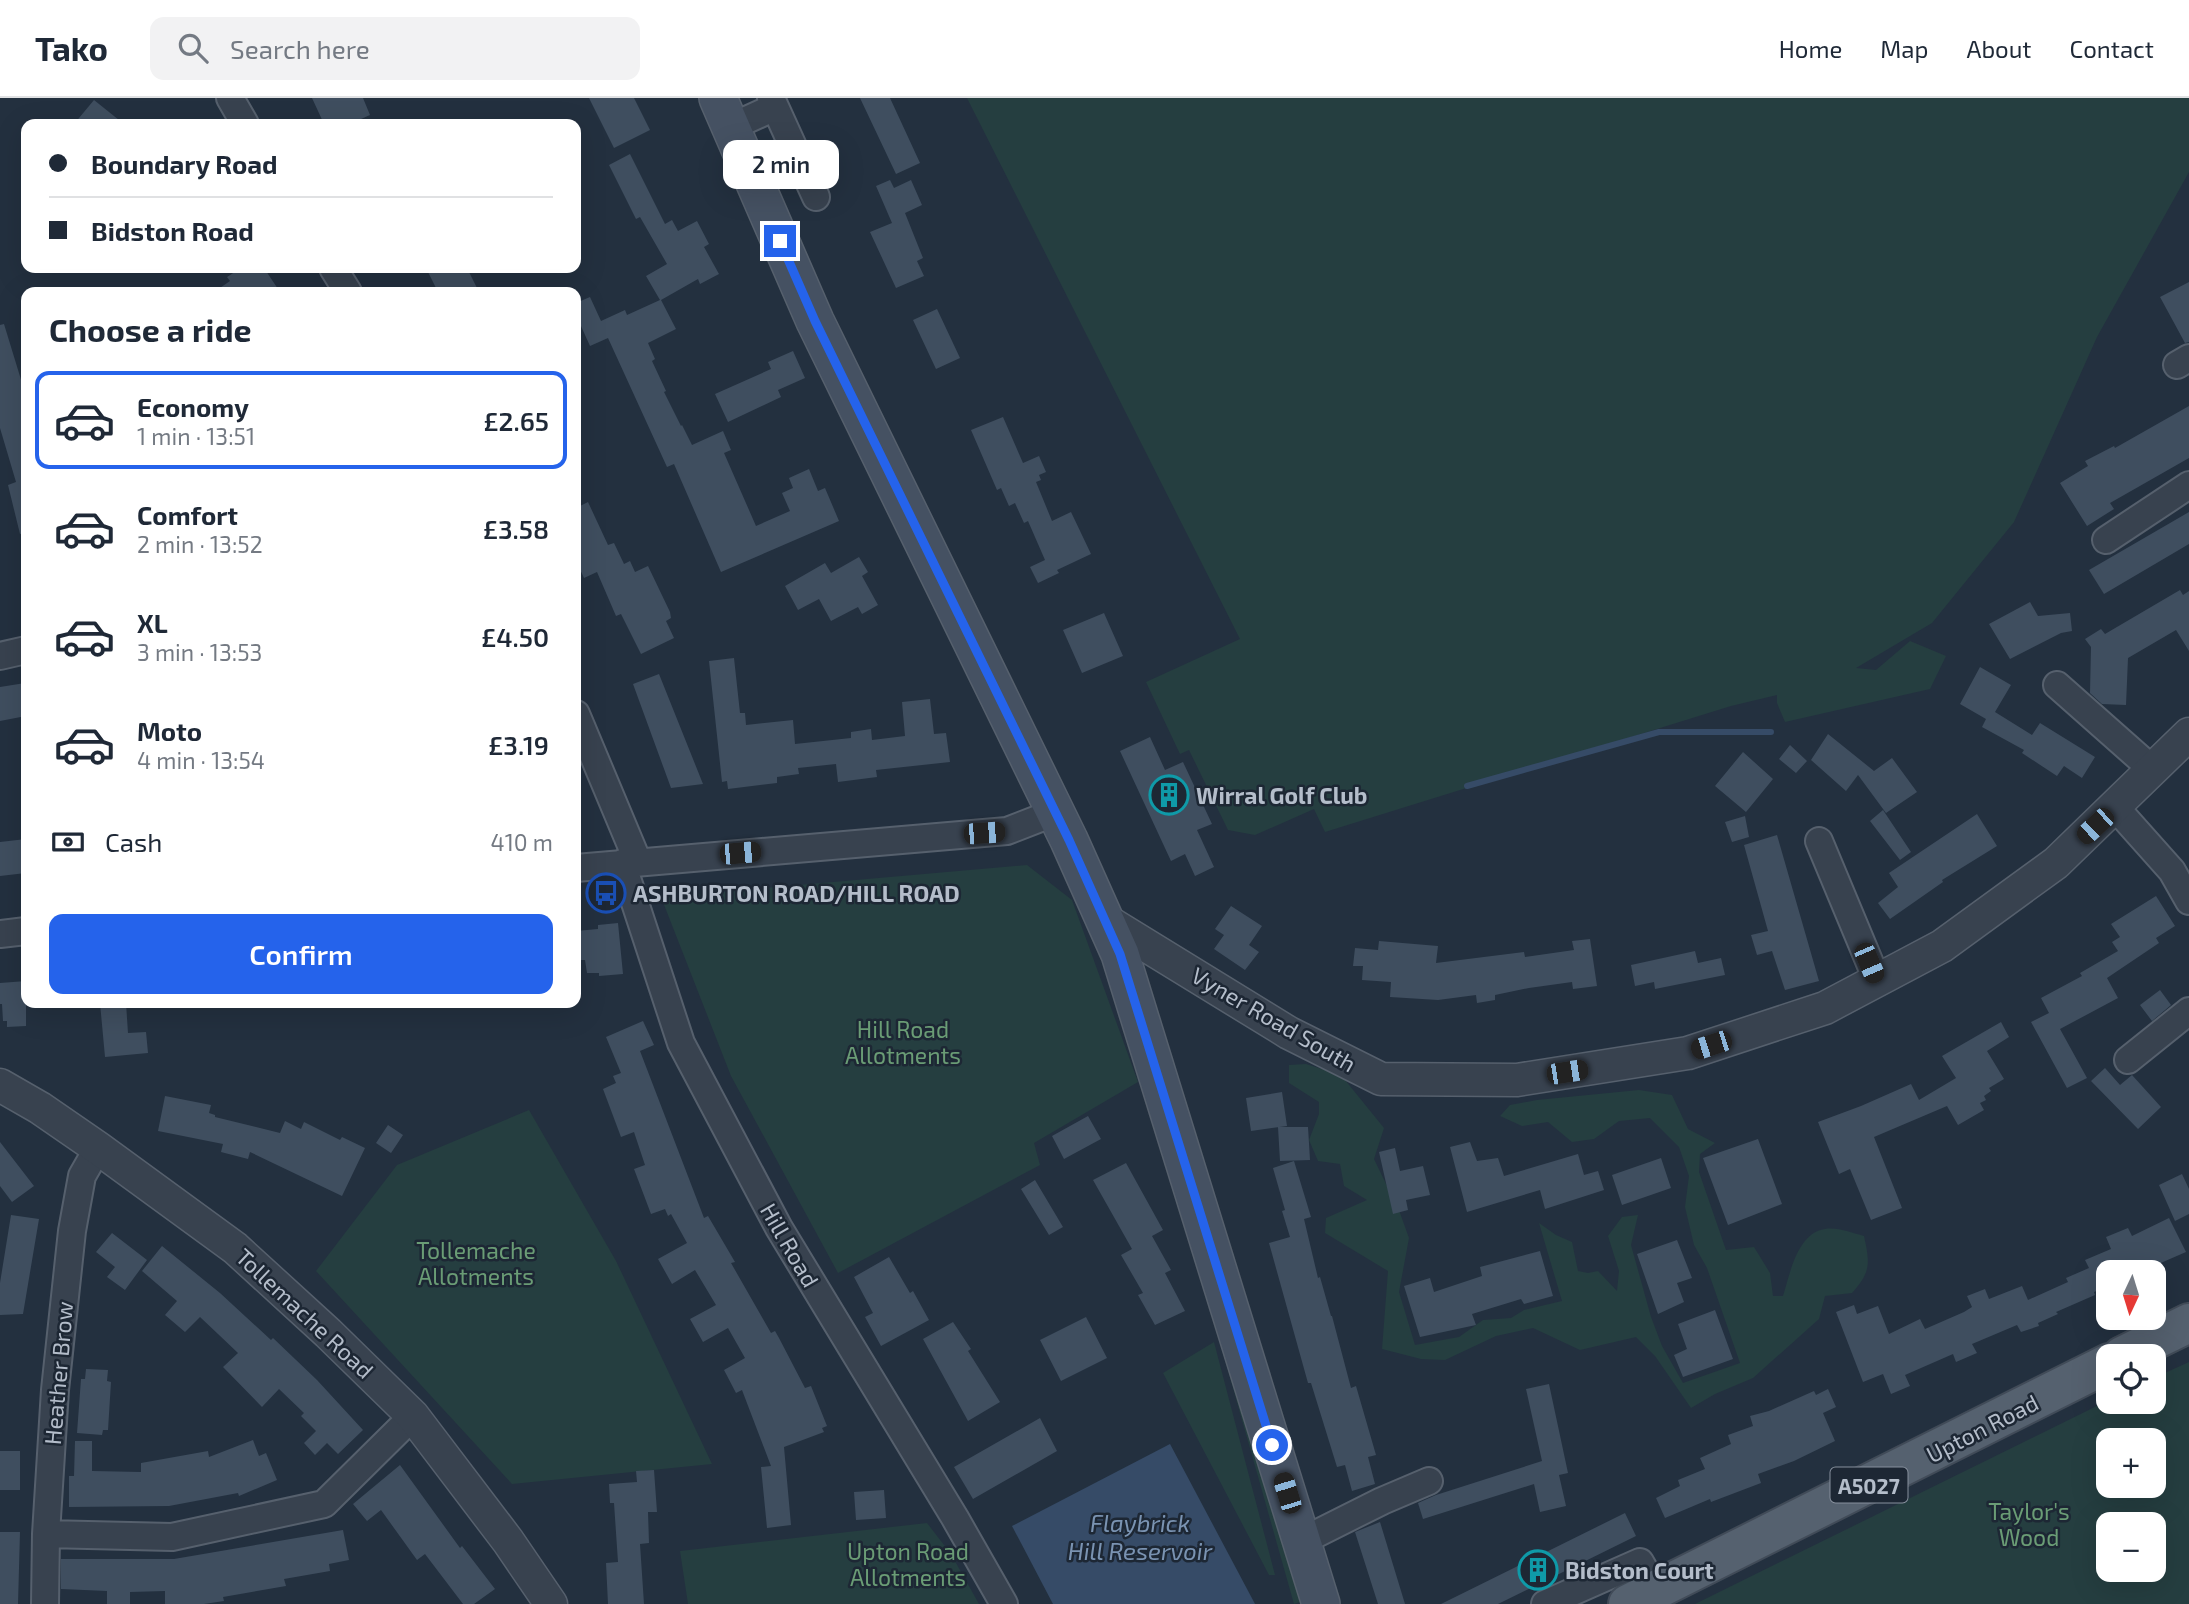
<!DOCTYPE html>
<html lang="en">
<head>
<meta charset="utf-8">
<style>
  :root { --surface:#fff; --page:#f2f2f3; --text:#1f2937; --muted:#747a83; --line:#e0e1e3; --accent:#2563eb }
  body { margin:0; font-family:"Exo 2",sans-serif; background:var(--page); color:var(--text); height:100vh; display:flex; flex-direction:column; font-size:26px; white-space:nowrap }
  * { box-sizing:border-box; margin:0 }
  p { font-size:23px; color:var(--muted) }
  .icon { flex:none; width:38px; height:38px; fill:none; stroke:currentColor; stroke-width:2; stroke-linecap:round; stroke-linejoin:round }
  .map { position:relative; flex:1; overflow:hidden }
  .sheet { position:absolute; left:21px; top:189px; width:560px; height:721px; display:flex; flex-direction:column; background:var(--surface); border-radius:14px; box-shadow:0 7px 28px #0002 }
  .sheet>* { flex:none }
  .banner { position:absolute; left:21px; top:21px; width:560px; height:154px; border-radius:14px; box-shadow:0 7px 28px #0002; display:grid; align-content:center; height:154px; padding:0 28px; background:var(--surface) }
  .needle { width:46px; rotate:184deg }
  .controls { position:absolute; left:2096px; top:1162px; display:grid; gap:14px }
  .controls a { display:grid; place-items:center; width:70px; height:70px; border-radius:14px; background:var(--surface); box-shadow:0 7px 28px #0002; font-size:35px }
  .end { position:absolute; width:32px; height:32px; margin:-16px; border:9px solid #2563eb; background:#fff; box-shadow:0 0 0 4px #fff }
  .from { border-radius:50% }
  .bubble { position:absolute; height:49px; border-radius:14px; background:var(--surface); box-shadow:0 7px 28px #0002; font-size:23px; font-weight:600; line-height:49px; text-align:center }
  .car { position:absolute; width:21px; height:42px; margin:-21px -10px; border-radius:9px; box-shadow:0 0 5px 2px #0007; background:linear-gradient(#222 24%,#8ab4d8 0 40%,#222 0 76%,#8ab4d8 0 86%,#222 0) }
  .banner b { display:flex; align-items:center; gap:24px; height:66px; font-size:26px }
  .banner b+b { border-top:2px solid var(--line) }
  .banner i { width:18px; height:18px; background:var(--text) }
  ul { padding:0; list-style:none }
  li { display:flex; align-items:center; gap:21px; height:98px; margin:0 14px 10px; padding:0 14px; border:4px solid transparent; border-radius:14px }
  li div { flex:1 }
  li b { display:block; font-size:26px }
  li em { font-style:normal; font-weight:600 }
  li.current { border-color:var(--accent) }
  li>.icon { width:63px; height:63px; stroke-width:1.5 }
  h2 { padding:0 28px; font-size:32px; line-height:84px }
  .pay { display:flex; align-items:center; gap:18px; height:77px; padding:0 28px; font-size:26px }
  .pay p { margin-inline-start:auto }
  .cta { display:flex; gap:14px; margin-top:auto; padding:14px 28px }
  .cta a { flex:1; height:80px; border-radius:14px; background:var(--accent); color:#fff; font-size:28px; font-weight:600; line-height:80px; text-align:center }
  header { display:flex; align-items:center; gap:42px; box-sizing:border-box; height:98px; padding:0 35px; background:var(--surface); border-bottom:2px solid var(--line) }
  header strong { font-size:33px }
  nav { display:flex; gap:38px; margin-inline-start:auto; font-size:24px }
  .search { width:490px; height:63px; background:var(--page); display:flex; align-items:center; gap:18px; box-sizing:border-box; padding:0 24px; border-radius:14px; color:var(--muted); font-size:26px }
  .map>svg:first-child { display:block }
</style>
</head>
<body>
<header>
<strong>Tako</strong>
<div class="search"><svg class="icon" aria-label="search" viewBox="0 0 24 24"><circle cx="10" cy="10" r="6"/><path d="M15 15l6 6"/></svg>Search here</div>
<nav><a>Home</a><a>Map</a><a>About</a><a>Contact</a></nav>
</header>
<div class="map">
<svg width="2189" height="1506" viewBox="0 0 2189 1506">
  <rect width="100%" height="100%" fill="#23303f"/>
  <path fill="#253e40" fill-rule="evenodd" d="M967,0h1222v74l-92,165 -83,185 -82,101 -76,45 20,2 34,-29 36,15 -16,33 -145,33 -8,-19v-8l-46,11 -406,126 -11,-23 -59,26 -27,-5 -39,-80 -9,4 -34,-72 94,-43z
    M1027,767l45,35 66,182 -104,61 6,22 -202,108 -107,-197 -70,-179z
    M1306,966l35,11 43,53 -10,31 26,54 9,25 -10,54 16,53 44,-8 24,-17 28,-2 13,-8 38,-9 -23,-78 17,12 16,7 6,29 10,2 10,-2 19,20 2,-20 -11,-35 14,-19 16,-2 -7,30 20,72 11,29 21,37 57,-20 -33,-95 -13,-23 -9,-38 4,-31 -10,-29 -29,-29 -31,3 -25,18 -22,3 -24,-20 -26,4 -22,-10 10,-11 27,-5 102,-10 33,5 16,34 27,14 -15,11 -1,18 27,78 28,-3 16,26 3,23h10c7,-22 14,-63 42,-67 13,-2 27,4 39,7 6,27 7,36 -12,57l-27,3 -6,23 -66,59 -38,16 -24,14 -36,-52 -19,-19 -56,13 -47,-22 -37,8 -51,24 -24,-1 -39,-10 6,-78 -63,-38 1,-15 41,-18 -23,-14 -4,-22 -22,-3 -9,-21 10,-26v-12l-30,-19v-18z
    M529,1012l87,151 96,203 -200,20 -196,-213 81,-106z
    M1214,1244l61,233h-6l-106,-202z
    M1220,1244l13,4 70,255 -9,3z
    M2189,1264v242h-494l414,-204v2h45v-24zM2154,1342v46h-45v-46zM2154,1426v46h-45v-46z
    M927,1425l24,31 28,50h-291l-8,-53z"/>
  <path fill="#364b67" d="M1170,1346l85,160h-202l-41,-78z"/>
  <g fill="none" stroke-linecap="round" stroke-linejoin="round">
    <path stroke="#364b67" stroke-width="6" d="M1467,688l192,-54h112"/>
  </g>
  <path fill="#3f4e5f" d="M312,0h51l7,17 -20,9h-26z
    M589,0h45l16,32 -36,18z
    M860,0h30l30,65 -24,11z
    M94,2l30,24h-50z
    M630,56l35,70 7,-4 6,11 19,-10 12,23 -5,3 15,27 -19,10 -2,-5 -37,21 15,29 -28,14 7,16 -3,2 14,30 -2,1 17,34 1,-1 10,20 31,-14 8,19 -7,3 32,73 34,-15 -8,-18 11,-5 -4,-10 20,-9 9,22 7,-3 14,33 -118,51 -47,-108 -7,3 -59,-129 -18,8 -14,-31v-12l14,-6 11,24 24,-11 2,5 33,-15 -14,-24 21,-12 -27,-47 -4,2 -27,-54z
    M890,82l4,8 17,-8 11,25 -17,8 18,45 -6,3 7,15 -28,12 -26,-56 22,-9 -16,-37z
    M241,170h23l16,24h-66l16,-11 -3,-4z
    M426,170h41l12,24h-41z
    M2189,184v60l-4,1 -25,-46z
    M937,211l23,49 -24,11 -23,-49z
    M4,226l22,72v137l-6,1 -12,-49 8,-3 -16,-54v-103z
    M793,253l12,27 -27,12 3,7 -53,25 -13,-28 56,-25 -3,-7z
    M2189,308v52l-79,45 4,6 -27,17 -27,-43 28,-17 -3,-5 29,-15 1,2z
    M1003,319l20,46 16,-7 7,16 -7,3 2,5 -5,2 16,39 19,-9 20,42 -34,16 2,3 -21,10 -8,-16 15,-7 -17,-39 -4,2 -9,-20 -6,3 -8,-18 -4,2 -26,-60z
    M588,404l20,43 6,-2 10,21 6,-3 5,11 13,-6 22,46 1,6 -5,3 8,17 -33,16 -20,-40 -5,2 -19,-44 -13,6 -8,-17v-53z
    M2189,414v32l-85,50 -15,-24z
    M859,459l9,15 -6,4 16,29 -16,9 -4,-7 -27,14 -12,-22 -21,11 -13,-24 40,-23 6,10z
    M2180,492l3,5 6,-4v60l-13,-21 -48,28 -2,47 -24,-1 -12,-11 1,-46 -6,-8 16,-10 4,5z
    M2030,504l8,14 32,-3 2,18 -11,2 -51,26 -21,-35z
    M1104,515l19,43 -41,17 -19,-43z
    M734,560l6,55h5l1,12 47,-5 2,24 56,-6v-6l20,-3 1,11 33,-4 -3,-34 28,-3 4,35 12,-1 4,29 -74,8 1,7 -39,5 -2,-18 -38,4 1,6 -22,3v6l-49,6 -1,-8 -5,1 -13,-121z
    M1980,569l31,18 -16,27 37,23 8,-12 55,34 -13,21 -18,-12 -7,10 -35,-23 2,-3 -42,-23 4,-8 -26,-15z
    M659,576l44,110 -32,4 -38,-104z
    M25,585l1,33 -26,5v-34z
    M1828,636l46,37 18,-13 25,34 -31,21 -28,-38 -12,16 -35,-31z
    M1150,639l15,33 18,-8 29,62 -15,6 17,37 -19,9 -10,-22 -14,7 -51,-110z
    M1790,647l17,16 -11,12 -17,-14z
    M1743,654l30,27 -27,33 -31,-26z
    M1883,712l28,42 -11,8 -30,-39z
    M1977,716l20,32 -55,34 1,2 -53,37 -12,-16 20,-16 -9,-14z
    M1745,718l4,21 -17,5 -7,-20z
    M1777,737l42,146 -34,9 -13,-39 -15,4 -6,-20 17,-4 -24,-86z
    M26,741v34l-26,3v-34z
    M2156,798l19,30 -19,12 3,5 -52,35 11,20 -58,31 27,49 -20,10 -36,-66 18,-9 -8,-15 41,-22 -2,-3 38,-22 -6,-9 8,-5 -9,-13z
    M1231,808l31,20 -13,19 10,7 -14,18 -31,-21 10,-14 -9,-6z
    M618,825l5,51 -24,2v-3h-12l-2,-13h-9v-29l22,-2v-4z
    M1590,841l7,47 -24,3 -1,-7 -43,6 -34,7v5l-18,3 -1,-8 -38,5 -48,-3 1,-15 -29,-2 1,-14h-10l2,-18 23,2 1,-9 59,5 -2,17 88,-11 1,5 49,-7 -2,-9z
    M1695,853l3,12 23,-5 4,17 -70,14 -1,-7 -19,4 -4,-21z
    M26,883v45l-19,1v-6h-4l-1,-17h-2v-21z
    M2160,892l11,15 -19,16 -12,-16z
    M100,905h26l2,30 18,-1 2,21 -43,4z
    M643,923l11,24 -14,6 64,167 4,-2 27,46 -4,1 40,70 4,-2 4,7 26,50 6,-2 16,40 -5,2 2,4 -40,15 7,78 -24,3 -6,-61 10,-1 -29,-76 -6,3 -12,-23 21,-12 -17,-30 -25,14 -13,-23 26,-14 -21,-35 -23,14 -14,-25 29,-16 -16,-29 -3,2 -3,-7 -14,5 -17,-45 11,-4 -11,-33 -13,5 -18,-48 13,-6 -3,-7 8,-3 -15,-36z
    M2001,924l8,15 -22,14 17,28 -15,9 2,3 -7,5 2,4 -6,3 4,7 -26,15 -11,-19 -73,31 28,71 -31,12 -21,-51 -11,5 -21,-52 43,-16 50,-22 8,16 37,-22 -14,-22z
    M2105,970l15,17 12,-10 29,32 -23,22 -47,-48z
    M1282,994l5,34 -36,5 -5,-33z
    M165,998l46,9 -2,8 6,2v2l65,16 5,-12 16,8 3,-7 36,18 2,-3 23,11 -23,48 -92,-44 -2,7 -27,-7 2,-8 -65,-13z
    M1088,1018l13,23 -37,20 -12,-23z
    M388,1027l15,10 -12,18 -15,-10z
    M1278,1029h30l2,33 -30,1z
    M1758,1041l24,65 -54,21 -25,-67z
    M0,1044l34,44 -22,16 -12,-16z
    M1470,1044l7,19 21,-3 6,18 74,-22 6,21 14,-4 6,19 -59,19 -5,-19 -73,22 -17,-65z
    M1395,1050l5,23 23,-5 7,29 -24,5 2,10 -15,4 -14,-62z
    M1661,1060l10,30 -49,17 -10,-30z
    M1294,1063l17,56 -7,2 14,59 2,-1 11,39h1l19,72 5,-2 20,69 -8,2 7,27 -23,7 -7,-26 -8,2 -26,-84h-3l-39,-140 21,-6 -8,-26 3,-1 -12,-42z
    M1126,1065l37,67 -11,6 19,34 -6,3 20,38 -30,14 -17,-30 5,-2 -22,-38 11,-6 -39,-69z
    M2182,1076l7,15v25l-14,7 -16,-36z
    M1035,1082l28,47 -14,8 -28,-46z
    M11,1117l28,4 -16,95 -23,1v-32z
    M2169,1120l17,34 -46,20h-31v14l-15,6 1,3 -39,17 2,2 -20,9 1,3 -18,6 -4,-7 -45,19 5,9 -21,9 -3,-8 -48,21 5,11 -19,8 -8,-20 -20,8 -27,-70 18,-7 3,9 21,-8 11,28 31,-15 5,10 39,-17 8,-5 -5,-11 18,-7 4,10 33,-13 6,14 40,-18 -2,-4 23,-10 -4,-8 26,-11 -5,-12 22,-9 4,8z
    M112,1135l35,27 -22,30 -18,-13 8,-10 -19,-15z
    M1677,1142l15,38 -15,5 7,19 -26,12 -21,-60z
    M162,1148l58,47 51,47 2,-2 44,42 46,50 -25,24 -11,-11 -12,12 -11,-12 12,-12 -15,-15 3,-3 -25,-24 -17,18 -39,-40 15,-14 -20,-19 -18,-17 -15,15 -20,-17 12,-14 -35,-30z
    M1540,1153l13,45 -29,8 -3,-5 -49,15 4,11 -56,12 -16,-51 26,-8 4,14 48,-16 -2,-9z
    M889,1159l21,36 3,-2 16,29 -48,26 -16,-29 8,-4 -19,-36z
    M1715,1212l18,49 -50,18 -9,-22 13,-6 -9,-25z
    M1086,1219l21,41 -46,23 -21,-41z
    M953,1224l18,27 -3,2 32,51 -32,19 -45,-82z
    M86,1271l22,1 -1,11 4,1 -3,48h-5l-1,5 -25,-2 4,-54h4z
    M1549,1286l19,89 -9,2 7,31 -26,6 -6,-28 -111,35 -5,-16 18,-8 106,-34 -16,-72z
    M1828,1291l8,18 -13,6 12,28 -41,20 -36,13 3,9 -50,19 -1,-3 -45,19 -9,-20 24,-12 -2,-6 27,-11 -5,-11 31,-14 -3,-9 25,-9 -3,-10 19,-5 45,-20 2,4z
    M1040,1320l17,33 -84,48 -19,-32z
    M253,1342l6,16 7,-3 11,27 -38,16 -1,-3 -69,13 -100,1v-31h5l1,-35h17v30l49,1v-9l67,-12 1,6z
    M0,1353h20v39h-20z
    M400,1367l60,83 2,-2 33,43 -21,15h-11l-38,-50 -8,6 -36,-50 -14,11 -14,-17z
    M654,1372l3,42h-9l1,31 -9,1 4,60h-36l-2,-41 12,-1 -4,-59h-4l-1,-19 28,-2 -1,-11z
    M884,1392l2,28 -30,2 -2,-28z
    M1625,1415l11,23 -138,68h-57z
    M1380,1424l25,82h-27l-23,-72z
    M343,1432l6,30 -20,4 1,7 -46,8 2,7 -63,11 1,4 -20,3h-39v-13l-35,1v12h-23v-13l-46,-2v-30h113z
    M0,1434h20l-2,72h-18z"/>
  <g fill="none" stroke-linecap="round" stroke-linejoin="round">
    <g stroke="#56606d" stroke-width="30">
      <path id="minor" d="M230,0l15,26
        M771,0l45,99
        M731,29l44,-20
        M333,170l15,24
        M2177,267l12,-7
        M2106,442l83,-55
        M0,558l26,-6
        M2057,587l96,85
        M576,616l62,148
        M2115,709l57,64 17,30
        M1819,743l58,139
        M622,765l59,180 98,185 176,290 49,86
        M576,770l431,-37 49,-19
        M0,836l26,-3
        M2128,962l61,-49
        M46,1436l126,3 152,-33 89,-88
        M1302,1443l80,-40 47,-20
        M45,1506l1,-70 9,-144 17,-159 10,-55 16,-28
        M1545,1506l95,-42 16,28"/>
    </g>
    <g stroke="#56606d" stroke-width="35">
      <path id="tertiary" d="M1105,822l184,113 92,46 136,1 171,-27 137,-45 117,-62 114,-83 133,-129
        M0,987l40,23 58,40 137,100 93,85 85,83 95,125 43,63"/>
    </g>
    <g stroke="#56606d" stroke-width="40">
      <path id="secondary" d="M718,0l97,223 254,519 51,114 201,650"/>
    </g>
    <g stroke="#414b58" stroke-width="42">
      <path id="primary" d="M2122,1258l67,-33
        M1628,1506l481,-241"/>
    </g>
    <use href="#minor" stroke="#38424f" stroke-width="26"/>
    <use href="#tertiary" stroke="#38424f" stroke-width="32"/>
    <use href="#secondary" stroke="#455162" stroke-width="37"/>
    <use href="#primary" stroke="#55616f" stroke-width="38"/>
  </g>
  <g fill="none" stroke-linecap="round" stroke-linejoin="round">
    <path stroke="#2563eb" stroke-width="9" d="M780,143l35,80 254,519 51,114 152,491"/>
  </g>
  <defs>
    <g id="building-ring" transform="scale(2.0125)"><circle r="9.5" fill="#1d2734" stroke="#0f9aa8" stroke-width="1.5"/><path d="M-4-6H4V6H1V3H-1V6H-4ZM-2.5-4.3h1.7v1.8h-1.7ZM.8-4.3h1.7v1.8H.8ZM-2.5-1h1.7V.8h-1.7ZM.8-1h1.7V.8H.8Z" fill="#0f9aa8"/></g>
    <g id="bus-ring" transform="scale(2.0125)"><circle r="9.5" fill="#1d2734" stroke="#1a4fb4" stroke-width="1.5"/><path d="M-5-6H5V4H4V6H2V4H-2V6H-4V4H-5ZM-3.5-4V0h7V-4ZM-3.5 1.2v1.5H-2V1.2ZM2 1.2v1.5H3.5V1.2Z" fill="#1a4fb4"/></g>
  </defs>
  <g fill-rule="evenodd">
    <use href="#building-ring" x="1169" y="697"/>
    <use href="#bus-ring" x="606" y="795"/>
    <use href="#building-ring" x="1538" y="1472"/>
  </g>
  <g text-anchor="middle" dominant-baseline="central" stroke-width="5" stroke-linejoin="round" paint-order="stroke">
    <rect fill="#1d2734" stroke="#87909d" stroke-width="2" x="1830.5" y="1369.5" width="77" height="35" rx="5"/>
    <g font-size="21" font-weight="bold" fill="#b4bdca">
      <text x="1869" y="1387">A5027</text>
    </g>
    <g font-size="23" font-weight="bold" fill="#b4bdca" stroke="#1d2734" text-anchor="start">
      <text x="1196" y="697">Wirral Golf Club</text>
      <text x="633" y="795">ASHBURTON ROAD/HILL ROAD</text>
      <text x="1565" y="1472">Bidston Court</text>
    </g>
    <g font-size="23" fill="#b4bdca" stroke="#1d2734">
      <text transform="translate(1274 921) rotate(30)">Vyner Road South</text>
      <text transform="translate(790 1147) rotate(60)">Hill Road</text>
      <text transform="translate(305 1215) rotate(43)">Tollemache Road</text>
      <text transform="translate(58 1275) rotate(-85)">Heather Brow</text>
      <text transform="translate(1982 1330) rotate(-27)">Upton Road</text>
    </g>
    <g font-size="23" fill="#6a9c75" stroke="#1d2734">
      <text x="903" y="931">Hill Road<tspan x="903" dy="26">Allotments</tspan></text>
      <text x="476" y="1152">Tollemache<tspan x="476" dy="26">Allotments</tspan></text>
      <text x="2029" y="1413">Taylor's<tspan x="2029" dy="26">Wood</tspan></text>
      <text x="908" y="1453">Upton Road<tspan x="908" dy="26">Allotments</tspan></text>
    </g>
    <g font-size="24" font-style="italic" fill="#7a93b2" stroke="#1d2734">
      <text x="1140" y="1424">Flaybrick<tspan x="1140" dy="28">Hill Reservoir</tspan></text>
    </g>
  </g>
</svg>
<div class="controls">
<a><svg class="needle" viewBox="-14 -14 28 28"><path d="M0-13l5 13h-10z" fill="#e53935"/><path d="M0 13l5-13h-10z" fill="#747a83"/></svg></a>
<a><svg class="icon" aria-label="locate" viewBox="0 0 24 24"><circle cx="12" cy="12" r="6"/><path d="M12 2v4M12 18v4M2 12h4M18 12h4"/></svg></a>
<a>+</a>
<a>−</a>
</div>
<i class="end from" style="left:1272px;top:1347px"></i>
<i class="end" style="left:780px;top:143px"></i>
<div class="bubble" style="left:723px;top:42px;width:116px">2 min</div>
<i class="car" style="left:2095px;top:728px;rotate:227deg"></i>
<i class="car" style="left:984px;top:735px;rotate:86deg"></i>
<i class="car" style="left:740px;top:755px;rotate:85deg"></i>
<i class="car" style="left:1869px;top:865px;rotate:157deg"></i>
<i class="car" style="left:1711px;top:947px;rotate:252deg"></i>
<i class="car" style="left:1567px;top:974px;rotate:81deg"></i>
<i class="car" style="left:1287px;top:1395px;rotate:343deg"></i>
<div class="banner">
<b><i class="from"></i>Boundary Road</b>
<b><i></i>Bidston Road</b>
</div>
<section class="sheet">
<h2>Choose a ride</h2>
<ul>
<li class="current"><svg class="icon" aria-label="car" viewBox="0 0 24 24"><path d="M5 17H2v-5l4-1 3-4h7l3 4 3 1v5h-3M9 17h6M6 11h13"/><circle cx="7" cy="17" r="2"/><circle cx="17" cy="17" r="2"/></svg><div><b>Economy</b><p>1 min · 13:51</p></div><em>£2.65</em></li>
<li><svg class="icon" aria-label="car" viewBox="0 0 24 24"><path d="M5 17H2v-5l4-1 3-4h7l3 4 3 1v5h-3M9 17h6M6 11h13"/><circle cx="7" cy="17" r="2"/><circle cx="17" cy="17" r="2"/></svg><div><b>Comfort</b><p>2 min · 13:52</p></div><em>£3.58</em></li>
<li><svg class="icon" aria-label="car" viewBox="0 0 24 24"><path d="M5 17H2v-5l4-1 3-4h7l3 4 3 1v5h-3M9 17h6M6 11h13"/><circle cx="7" cy="17" r="2"/><circle cx="17" cy="17" r="2"/></svg><div><b>XL</b><p>3 min · 13:53</p></div><em>£4.50</em></li>
<li><svg class="icon" aria-label="car" viewBox="0 0 24 24"><path d="M5 17H2v-5l4-1 3-4h7l3 4 3 1v5h-3M9 17h6M6 11h13"/><circle cx="7" cy="17" r="2"/><circle cx="17" cy="17" r="2"/></svg><div><b>Moto</b><p>4 min · 13:54</p></div><em>£3.19</em></li>
</ul>
<div class="pay"><svg class="icon" aria-label="cash" viewBox="0 0 24 24"><path d="M3 7h18v10H3z"/><circle cx="12" cy="12" r="2"/></svg>Cash<p>410 m</p></div>
<div class="cta"><a>Confirm</a></div>
</section>
</div>
</body>
</html>
